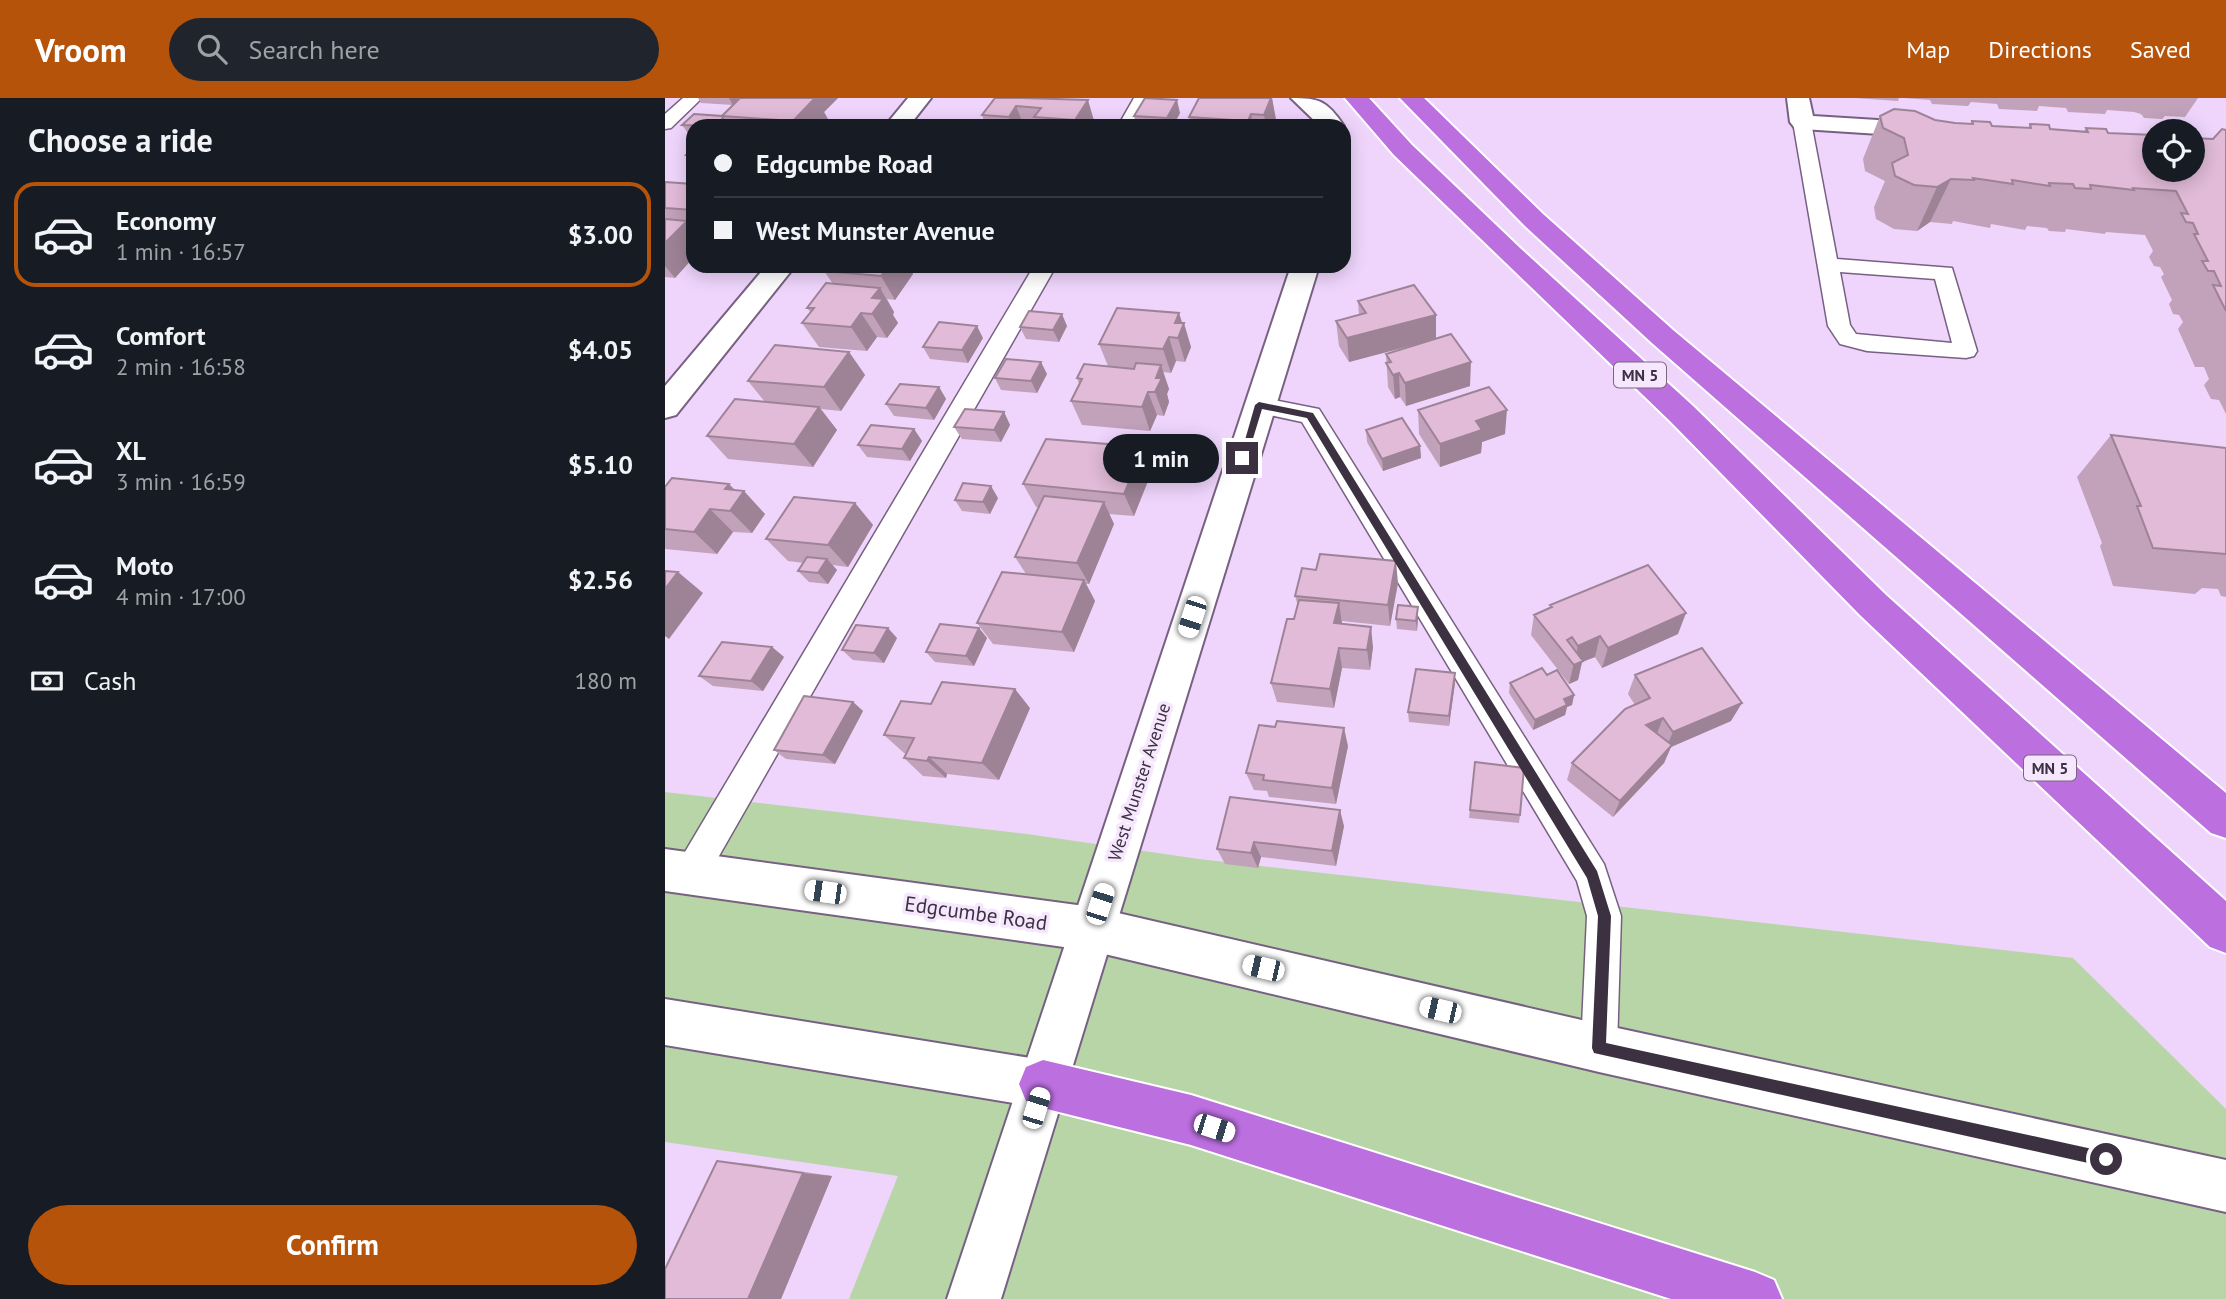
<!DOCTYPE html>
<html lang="en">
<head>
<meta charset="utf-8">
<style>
  :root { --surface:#171b24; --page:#20242c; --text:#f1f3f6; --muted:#9ea1a6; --line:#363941; --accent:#b45309 }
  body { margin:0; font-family:"PT Sans",sans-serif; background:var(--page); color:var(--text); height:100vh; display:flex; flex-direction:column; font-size:26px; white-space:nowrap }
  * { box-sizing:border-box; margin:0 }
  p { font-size:23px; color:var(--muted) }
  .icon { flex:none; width:38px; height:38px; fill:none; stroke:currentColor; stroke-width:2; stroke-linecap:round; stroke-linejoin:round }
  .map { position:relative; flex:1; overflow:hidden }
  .panel { display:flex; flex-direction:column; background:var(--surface); width:665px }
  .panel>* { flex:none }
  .guide { position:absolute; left:21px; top:21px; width:665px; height:154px; border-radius:21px; box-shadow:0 4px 18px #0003; display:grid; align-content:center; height:154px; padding:0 28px; background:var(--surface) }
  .controls { position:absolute; left:1477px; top:21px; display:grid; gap:14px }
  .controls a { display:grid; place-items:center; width:63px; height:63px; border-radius:50%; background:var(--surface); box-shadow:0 4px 18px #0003; font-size:35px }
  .end { position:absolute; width:32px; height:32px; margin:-16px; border:9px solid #3c3140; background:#fff; box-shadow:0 0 0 4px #fff }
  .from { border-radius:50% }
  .bubble { position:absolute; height:49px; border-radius:24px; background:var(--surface); box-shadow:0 4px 18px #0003; font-size:23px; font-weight:800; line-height:49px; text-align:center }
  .car { position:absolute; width:21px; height:42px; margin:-21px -10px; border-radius:9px; box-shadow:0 0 5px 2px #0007; background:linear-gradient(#fff 24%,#345 0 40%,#fff 0 76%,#345 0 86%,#fff 0) }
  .guide b { display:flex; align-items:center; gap:24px; height:66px; font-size:26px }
  .guide b+b { border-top:2px solid var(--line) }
  .guide i { width:18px; height:18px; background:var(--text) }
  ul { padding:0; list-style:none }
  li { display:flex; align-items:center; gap:21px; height:105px; margin:0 14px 10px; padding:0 14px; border:4px solid transparent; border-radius:21px }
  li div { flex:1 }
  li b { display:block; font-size:26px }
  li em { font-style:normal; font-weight:800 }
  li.on { border-color:var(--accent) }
  li>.icon { width:63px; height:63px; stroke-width:1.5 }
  h2 { padding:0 28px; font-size:32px; line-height:84px }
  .pay { display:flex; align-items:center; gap:18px; height:77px; padding:0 28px; font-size:26px }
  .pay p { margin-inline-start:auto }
  .cta { display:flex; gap:14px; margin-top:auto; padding:14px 28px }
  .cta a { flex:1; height:80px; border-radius:42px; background:var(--accent); color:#fff; font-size:28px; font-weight:800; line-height:80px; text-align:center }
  header { display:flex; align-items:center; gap:42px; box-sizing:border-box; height:98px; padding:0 35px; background:var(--accent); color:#fff }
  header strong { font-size:33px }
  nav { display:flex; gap:38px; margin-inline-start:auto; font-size:24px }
  .search { width:490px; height:63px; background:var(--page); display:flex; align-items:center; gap:18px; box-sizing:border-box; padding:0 24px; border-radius:38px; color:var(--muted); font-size:26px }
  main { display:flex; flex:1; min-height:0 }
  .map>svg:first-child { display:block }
</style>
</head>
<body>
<header>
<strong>Vroom</strong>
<div class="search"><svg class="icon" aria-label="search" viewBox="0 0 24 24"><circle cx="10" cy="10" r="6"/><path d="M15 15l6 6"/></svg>Search here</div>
<nav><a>Map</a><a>Directions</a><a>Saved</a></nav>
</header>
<main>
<section class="panel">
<h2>Choose a ride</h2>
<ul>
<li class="on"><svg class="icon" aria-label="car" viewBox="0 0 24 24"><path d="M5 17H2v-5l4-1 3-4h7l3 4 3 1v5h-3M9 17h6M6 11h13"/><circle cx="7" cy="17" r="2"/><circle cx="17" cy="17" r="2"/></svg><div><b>Economy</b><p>1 min · 16:57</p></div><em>$3.00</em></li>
<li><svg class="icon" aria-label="car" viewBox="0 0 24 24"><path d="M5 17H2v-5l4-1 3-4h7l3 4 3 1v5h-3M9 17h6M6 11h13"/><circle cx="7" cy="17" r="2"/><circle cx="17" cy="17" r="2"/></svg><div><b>Comfort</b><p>2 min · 16:58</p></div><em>$4.05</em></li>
<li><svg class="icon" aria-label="car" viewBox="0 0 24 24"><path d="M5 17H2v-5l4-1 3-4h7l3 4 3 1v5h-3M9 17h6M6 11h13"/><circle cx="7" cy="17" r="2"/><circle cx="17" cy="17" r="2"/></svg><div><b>XL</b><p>3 min · 16:59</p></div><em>$5.10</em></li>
<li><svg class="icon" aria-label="car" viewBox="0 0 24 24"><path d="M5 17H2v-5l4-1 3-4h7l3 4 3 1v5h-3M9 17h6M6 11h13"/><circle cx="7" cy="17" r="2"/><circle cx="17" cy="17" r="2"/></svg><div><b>Moto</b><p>4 min · 17:00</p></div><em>$2.56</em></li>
</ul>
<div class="pay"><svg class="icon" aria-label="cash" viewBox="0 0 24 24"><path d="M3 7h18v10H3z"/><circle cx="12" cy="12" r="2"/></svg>Cash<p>180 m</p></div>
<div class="cta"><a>Confirm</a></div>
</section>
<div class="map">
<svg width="1561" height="1201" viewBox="0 0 1561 1201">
  <rect width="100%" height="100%" fill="#efd5fc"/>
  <path fill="#b8d5a8" d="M0,694l362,42 172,25 874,99 153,151v190h-1377l49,-123 -233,-34z"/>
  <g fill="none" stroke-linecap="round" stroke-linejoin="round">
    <g stroke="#776081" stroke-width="3">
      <path id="lane" d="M18,0h19l-31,30 -6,1v-15z
        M469,0h18l-16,28h-18z
        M1137,19l9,5 26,137 115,9 25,83 -3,5 -8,2 -99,-7 -27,-7 -12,-18 -35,-204zM1175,174l95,7 17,64 -96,-9 -6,-9z
        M369,168h22l-353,618 -12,5 -12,-5 -5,-11 5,-11z
        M594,299l60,12 285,455 17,52 -4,132 -5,13 -13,5 -13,-5 -5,-13 6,-132 -10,-35 -275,-459 -51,-11 -4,-6 4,-6z"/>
    </g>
    <g stroke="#776081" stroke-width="4">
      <path id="street" d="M243,0h23l-22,28h-24z
        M626,0c29,0 36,3 53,28h-24z
        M1122,0h22l4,18 113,7 8,2 4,5 -4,5 -8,2 -124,-8 -8,-2 -4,-5z
        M101,168h29l-119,149 -11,3v-32z
        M626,168h28l-318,1033h-54z"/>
    </g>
    <g stroke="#776081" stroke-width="4">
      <path id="secondary" d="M0,751l427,58 507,117 627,136v52l-627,-140 -507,-121 -427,-60z
        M0,901l378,61 17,7 7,17 -7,17 -17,7 -378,-63z"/>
    </g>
    <g stroke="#fff" stroke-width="4">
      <path id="highway" d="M680,0h24l43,47 108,103 173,158 193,189 340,306v52l-16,-6 -350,-332 -189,-193 -277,-267z
        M735,0h24l119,116 130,116 553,463v45l-15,-5 -559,-490 -127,-117z
        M378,962l148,35 564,177 19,8 8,19h-111l-480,-154 -148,-37 -17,-7 -7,-17 7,-17z"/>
    </g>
    <use href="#lane" fill="#fff" fill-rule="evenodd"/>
    <use href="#street" fill="#fff" fill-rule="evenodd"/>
    <use href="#secondary" fill="#fff" fill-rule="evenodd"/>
    <use href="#highway" fill="#bc6fdf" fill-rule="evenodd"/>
  </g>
  <path fill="#c2a1ba" d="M33,0h140l-14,14 5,9 -4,5h-132v11h-2l-9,-12 40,-9 11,-11 -32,-2z
    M358,0l72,26 -1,2h-108l-4,-11z
    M607,0l4,22 -3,6h-82l-2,-9z
    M1190,0h44l-1,3z
    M1239,0h294l-13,19 -20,-1 -3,3 -18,-1 -3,-4 -7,-2 -27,-2 -2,4 -37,-2 -2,-4 -27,-2 -2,5 -38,-2 -2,-5 -26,-2 -3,4 -36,-2 -2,-4z
    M515,15l-7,13h-36l-3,-10z
    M1215,18l55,4 20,3 15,1 2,-3 20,5 36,2 2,-4 20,5 34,2 2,-3 22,5 105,6 13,-9v284l-7,-14 -8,-1 -7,-14 5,-6 -5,-12h-9l-17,-38 5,-7 -4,-7 -6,-1 -4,-10 3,-4 -11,-23 3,-3 -4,-7 -6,-1 -5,-9 4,-6 -8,-16 -39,-3 -1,2 -39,-5 -1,3 -16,-1 -2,-3 -20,-2 -2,4 -34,-6 -1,4 -37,-7 -1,3 -22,-2 -13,9 -23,-2 -18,-10 -2,-12 11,-26 -20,-10 -2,-12z
    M28,50v17l-7,-10z
    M0,84l28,2v74l-18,20 -10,-1z
    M164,168h80l4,8 -18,26 -8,-1 7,13 -1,3 5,8 -11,15 -10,-1 -10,14 -48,-4 -17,-24 9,-10 -4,-5 26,-24 -9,-13z
    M693,203l78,38 -87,23 -10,-16 -3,-25 23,-6z
    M517,225l9,24 -6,15 -9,-1 -5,12 -8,-1 6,17 -2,5 2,8 -5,14 -7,-1 -7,16 -68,-6 -11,-24 8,-17 -2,-6 31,-12 -9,-22z
    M402,228l-8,16 -33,-3 -6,-12z
    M318,240l-15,25 -38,-4 -7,-12z
    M184,254l16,23 -24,36 -20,-2 16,21 -24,37 -85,-8 -21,-23 58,-34 -17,-21z
    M721,256l84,32 -64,20 -6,-9 -5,2 -7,-12z
    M382,276l-10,19 -36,-3 -6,-12z
    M274,289l7,12 -12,21 -40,-4 -8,-12z
    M753,312l87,24 -23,8 -1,11 -41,14 -21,-33z
    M339,314l6,13 -9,17 -39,-3 -8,-12z
    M249,331l8,12 -12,20 -43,-4 -9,-12z
    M701,332l54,16 1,12 -38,13 -16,-29z
    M1446,337l115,13v149l-5,-1 -3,-7 -16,-1 -7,6 -82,-8 -13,-40 2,-3 -25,-66z
    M487,373l-18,45 -25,-2 5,10 -25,60h-3l9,17 -21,51 -81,-8 -16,-21 49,-49 -11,-17 24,-50h-3l-13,-23z
    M0,389l71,3 29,24 -13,19 -19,-1 -16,22 -52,-5z
    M333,400l-8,16 -28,-3 -7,-11z
    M190,405l18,22 -25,42 -16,-2 5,5 -9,14 -19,-2 -11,-11 6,-8 -16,-2 -22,-22z
    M733,485l-8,43 -48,-5v3l31,23 -3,23 -28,-2 -8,40 -57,-6 -6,-19 23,-64 4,-13 -3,-10z
    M885,507l128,29 -76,34 -7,-11 -13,5 -4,18 -9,4 -38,-49 3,-20 16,-7z
    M753,520l-1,13 -20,-2 -1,-10z
    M314,530l8,10 -13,28 -39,-4 -9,-10z
    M232,540l-13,25 -31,-3 -11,-10z
    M107,549l12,10 -21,34 -50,-5 -14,-10z
    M882,577l27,20 -2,10 -5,2 -2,8 -32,15 -24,-37 1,-10z
    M970,577l96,46 -60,26 -7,16 -51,54 -46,-37 5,-17 63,-58 -7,-11z
    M790,585l-6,43 -40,-4 -1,-10z
    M188,604l10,9 -28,53 -49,-5 -12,-9z
    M266,606l99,4 -31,72 -52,-6 -1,4 -23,-2 -19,-18 2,-5h-2l-20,-18z
    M683,648l-12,58 -67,-7 -2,-6 -13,-1 -8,-17z
    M805,712l50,5 -1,8 -50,-5z
    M679,728l-8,40 -75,-9 -3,11 -33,-4 -8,-15z
    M52,1063l33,3 82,12 -51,123z"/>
  <path fill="#9e8397" d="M64,0h12l-8,7z
    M147,0h26l-14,14 5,9 -4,5h-29l-3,-5z
    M606,0h1l4,22 -3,6h-7l-2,-11z
    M423,2l7,24 -1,2h-17l-2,-6z
    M512,2l3,13 -7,13h-4l-2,-8z
    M351,8l8,20h-12l-3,-9z
    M586,16l2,12h-4l-1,-5z
    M58,20l5,8h-13z
    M1286,81l-21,43 -13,9 20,-44z
    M22,123l6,8v29l-18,20 -10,-12v-23z
    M223,168h21l4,8 -18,26 -14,-24z
    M215,190l14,24 -1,3 5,8 -11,15 -15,-24v-16z
    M196,215l16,24 -10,14 -16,-24z
    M514,215l4,12 1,-2 7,24 -6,15 -7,-24 -3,-15z
    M397,216l5,12 -8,16 -6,-12z
    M771,217v24l-87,23 -2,-24z
    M312,228l6,12 -15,25 -6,-13z
    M504,239l7,24 -5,12 -8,-24z
    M184,254l16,23 -24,36 -17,-24z
    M376,264l6,12 -10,19 -6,-12z
    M806,264l-1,24 -64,20 -1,-23z
    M496,267l8,24 -2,5 2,8 -5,14 -9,-24 1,-14z
    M734,275l1,24 -5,2 -2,-24z
    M274,289l7,12 -12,21 -8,-12z
    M483,294l9,23 -7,16 -8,-24z
    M154,309l18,23 -24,37 -19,-23z
    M842,312l-2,24 -23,8 -1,11 -41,14v-23l36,-23z
    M339,314l6,13 -9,17 -7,-12z
    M249,331l8,12 -12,20 -8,-12z
    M755,348l1,12 -38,13 -1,-12z
    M479,349l8,24 -18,45 -10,-22z
    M64,386l12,12 3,-5 21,23 -13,19 -22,-22 -5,-22z
    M326,388l7,12 -8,16 -7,-12z
    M439,404l10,22 -25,60 -12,-21z
    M190,405l18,22 -25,42 -20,-22z
    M45,411l23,23 -16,22 -23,-22z
    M162,461l10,11 -9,14 -10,-11z
    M731,463l2,22 -8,43 -2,-21z
    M13,474l25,21 -34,46 -4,-3v-47z
    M419,482l11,21 -21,51 -12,-20z
    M674,505l3,21 -8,-1z
    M753,509v11l-1,13 -1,-10z
    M1021,515l-8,21 -76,34 6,-20z
    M706,529l2,20 -3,23 -3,-20z
    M223,530l9,10 -13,25 -10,-10z
    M314,530l8,10 -13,28 -8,-10z
    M935,538l-5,21 -13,5 -4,18 -9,4 9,-38z
    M107,549l12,10 -21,34 -12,-10z
    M674,550l3,20 -8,40 -4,-19z
    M790,575v10l-6,43v-10z
    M350,591l15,19 -31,72 -17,-17z
    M909,597l-2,10 -5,2 -2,8 -32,15 2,-10 29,-21z
    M188,604l10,9 -28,53 -12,-9z
    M1077,605l-11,18 -60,26 -7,16 -51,54 7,-16 45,-51 8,-18z
    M998,620l-7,18 -10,-11z
    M679,630l4,18 -12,58 -4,-16z
    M264,659l18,17 -1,4 -19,-17z
    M675,712l4,16 -8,40 -4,-15z
    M589,744l7,15 -3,11 -7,-15z
    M138,1075l29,3 -51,123h-33z"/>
  <path fill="#e1bbd8" stroke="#9e8397" stroke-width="2" d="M75,0h75l-22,23 -71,-5z
    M330,0h28l65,2 -13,20 -41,-3 7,-9 -25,-2 -7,11 -27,-2z
    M480,0l32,2 -10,18 -33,-2z
    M534,0h72l-7,17 -13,-1 -3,7 -59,-4z
    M1229,11l21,2 20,9 20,3 18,1 -1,-3 18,1 2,4 39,2 -1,-4 19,1 1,4 38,3 -2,-4 20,1 2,4 46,2v35h39v-32l20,1 9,-10 4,1v181l-13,-26 8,1 -7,-15h-6l-6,-10h6l-14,-27h4l-5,-11 -7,-1 -5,-9 7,1 -12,-23 -43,-3 1,2 -44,-5 1,4 -16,-1 -2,-4 -24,-1 1,3 -38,-6 1,4 -40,-6 1,2 -23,-1 -14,8 -23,-2 -19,-9 -3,-13 16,-8 -4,-17 -21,-10 -3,-12z
    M29,16l28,2 1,2 -8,8 -33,-1z
    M28,50v8l-7,-1z
    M0,84l28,2v26l-28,-2z
    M0,121l22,2 -22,22z
    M164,168h59l-7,10 -57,-5z
    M161,185l54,5 -8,10 11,1 -11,15 -11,-1 -10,14 -49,-4 12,-15h-7z
    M749,187l22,30 -89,23 -11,-17 30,-8 -8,-12z
    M452,210l62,5 -4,10h9l-6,15 -9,-1 -6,12 -64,-5z
    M364,213l33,3 -9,16 -33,-3z
    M274,224l38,4 -15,24 -39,-3z
    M786,236l20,28 -66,21 -6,-10 -6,2 -7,-12 5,-1 -5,-8z
    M110,247l74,7 -25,35 -76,-6z
    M341,261l35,3 -10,19 -36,-3z
    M471,265l25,2 -5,13h6l-7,14h-7l-6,15 -71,-6 11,-22 -5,-1 7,-14 50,5z
    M235,286l39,3 -13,21 -40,-4z
    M824,289l18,23 -31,11 6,9 -42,14 -22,-34z
    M70,301l84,8 -25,37 -87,-8z
    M300,311l39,3 -10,18 -40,-3z
    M737,320l18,28 -38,13 -16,-29z
    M206,327l43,4 -12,20 -44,-4z
    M1446,337l115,13v106l-73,-6 -16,-42h4z
    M381,341l98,8 -20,47 -101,-10z
    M7,380l57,6 -4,5 19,2 -14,20 -20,-2 -16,23 -29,-3v-42z
    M298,385l28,3 -8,16 -28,-2z
    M379,398l60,6 -27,61 -62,-6z
    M129,399l61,6 -27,42 -62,-6z
    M655,456l76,7 -8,44 -93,-9 7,-28 14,2z
    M142,459l20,2 -9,14 -20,-2z
    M983,467l38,48 -78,35 -8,-12 -22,10 -6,-9 -5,3 16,21 -9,4 -40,-50 18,-8 -2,-2z
    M0,473l13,1 -13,17z
    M337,474l82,8 -22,52 -85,-9z
    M634,502l40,3 -5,20 37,4 -4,23 -28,-2 -9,41 -59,-6 16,-64h7z
    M733,507l20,2 -2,14 -20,-2z
    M275,526l39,4 -13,28 -40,-4z
    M191,527l32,3 -14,25 -32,-3z
    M57,544l50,5 -21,34 -52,-5z
    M1037,550l40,55 -69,29 -10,-14 -17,7 26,20 -52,56 -48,-38 53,-54 25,-11 -15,-23z
    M877,570l5,7 10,-5 17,25 -10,4 3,6 -32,15 -25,-37z
    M751,571l39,4 -6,43 -41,-4z
    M277,584l73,7 -33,74 -53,-6 -2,4 -23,-3 10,-20 -30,-3 17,-34 30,3z
    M139,598l49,6 -30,53 -49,-5z
    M612,623l67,7 -12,60 -69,-8 1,-5 -18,-2 13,-48 16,2z
    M810,664l49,6 -4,47 -50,-5z
    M565,699l110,13 -8,41 -78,-9 -3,11 -34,-4z
    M52,1063l86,12 -55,126h-83v-30z"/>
  <path fill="#3c3140" d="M594,304l54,11 284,458 14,45 -5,127 500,109 6,2 2,5 -2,5 -6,3 -512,-114 -2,-5 6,-132 -11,-38 -280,-460 -45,-9 -15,49 -8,3 16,-56z"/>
  <g text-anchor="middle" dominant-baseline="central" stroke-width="7" stroke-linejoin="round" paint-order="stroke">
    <g fill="#f7e7fe" stroke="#746879" stroke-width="2">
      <rect x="949" y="264.5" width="52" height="25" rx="5"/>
      <rect x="1359" y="657.5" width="52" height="25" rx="5"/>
    </g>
    <g font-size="16" font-weight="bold" fill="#3c3140">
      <text x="975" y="277">MN 5</text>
      <text x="1385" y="670">MN 5</text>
    </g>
    <g font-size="18" fill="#3c3140" stroke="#f7e7fe">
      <text transform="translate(474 684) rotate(-72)">West Munster Avenue</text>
    </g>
    <g font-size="21" fill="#3c3140" stroke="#f7e7fe">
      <text transform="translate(311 815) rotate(8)">Edgcumbe Road</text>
    </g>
  </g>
</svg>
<div class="controls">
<a><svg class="icon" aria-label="locate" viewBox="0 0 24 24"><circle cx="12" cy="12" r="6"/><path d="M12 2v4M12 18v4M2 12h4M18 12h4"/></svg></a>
</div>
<i class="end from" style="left:1441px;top:1061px"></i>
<i class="end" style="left:577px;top:360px"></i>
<div class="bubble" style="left:438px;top:336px;width:116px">1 min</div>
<i class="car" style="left:527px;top:519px;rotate:198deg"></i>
<i class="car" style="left:160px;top:794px;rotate:278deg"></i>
<i class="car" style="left:435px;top:806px;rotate:18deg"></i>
<i class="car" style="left:598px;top:870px;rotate:283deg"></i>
<i class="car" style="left:775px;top:912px;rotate:283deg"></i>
<i class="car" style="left:371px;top:1010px;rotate:17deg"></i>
<i class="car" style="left:549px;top:1030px;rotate:108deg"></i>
<div class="guide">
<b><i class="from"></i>Edgcumbe Road</b>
<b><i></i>West Munster Avenue</b>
</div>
</div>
</main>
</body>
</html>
